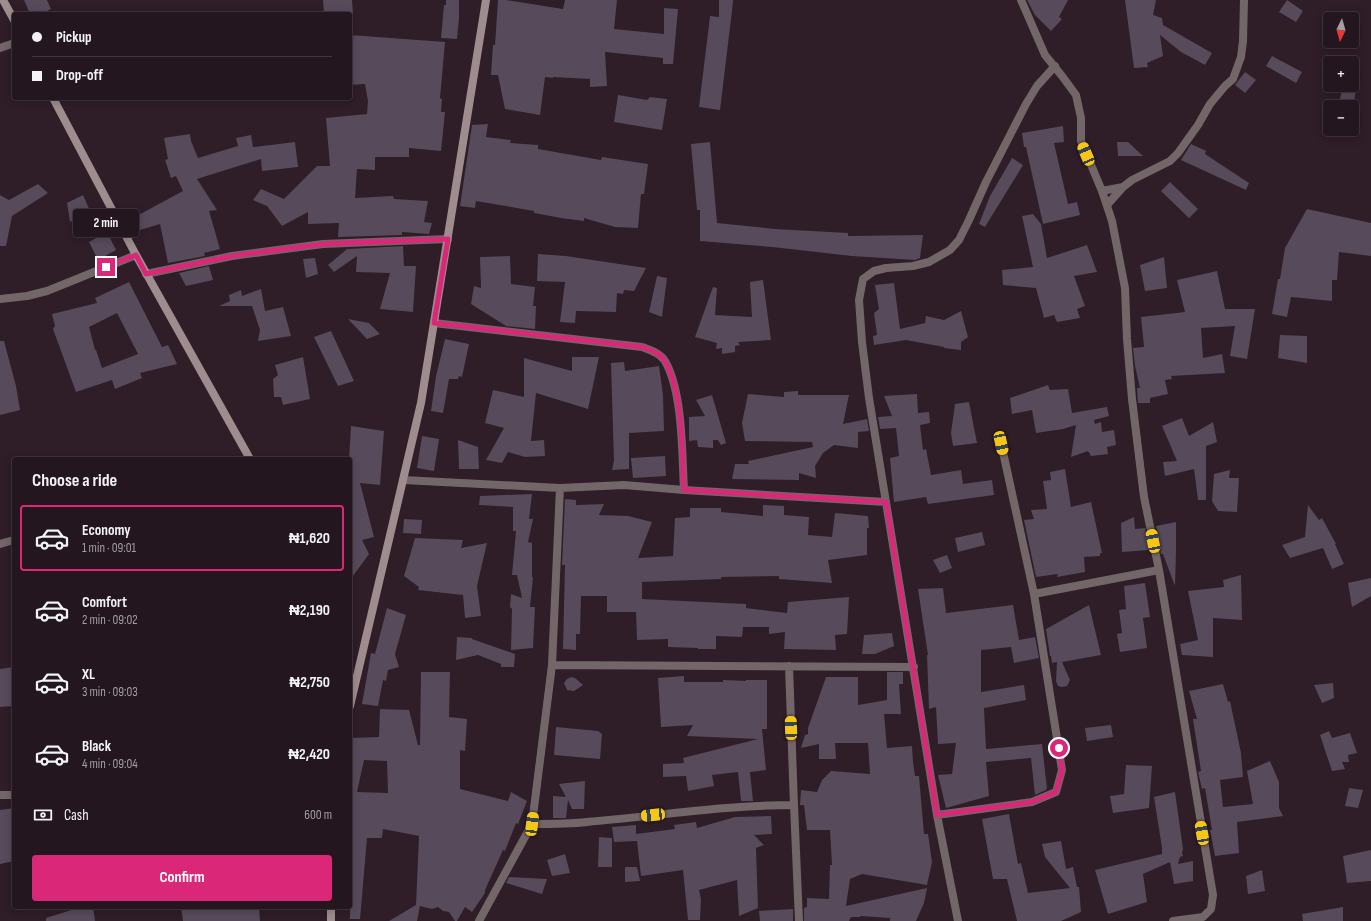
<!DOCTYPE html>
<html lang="en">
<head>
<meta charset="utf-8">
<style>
  :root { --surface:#23161e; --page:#2b1f27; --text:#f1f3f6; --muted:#a39fa4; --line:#40353c; --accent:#db2777 }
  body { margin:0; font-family:"Sofia Sans Condensed",sans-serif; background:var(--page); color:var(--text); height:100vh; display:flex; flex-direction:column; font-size:15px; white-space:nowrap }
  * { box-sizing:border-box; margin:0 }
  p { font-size:13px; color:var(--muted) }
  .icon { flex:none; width:22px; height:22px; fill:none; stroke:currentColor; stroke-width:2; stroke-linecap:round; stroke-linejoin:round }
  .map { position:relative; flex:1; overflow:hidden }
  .side { position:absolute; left:12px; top:457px; width:340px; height:452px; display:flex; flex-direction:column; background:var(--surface); border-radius:4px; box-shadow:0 2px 10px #0003,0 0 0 1px var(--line) }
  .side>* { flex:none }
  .banner { position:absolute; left:12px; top:12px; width:340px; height:88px; border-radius:4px; box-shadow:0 2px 10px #0003,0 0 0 1px var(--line); display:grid; align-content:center; height:88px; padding:0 20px; background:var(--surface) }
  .needle { width:26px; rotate:185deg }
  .controls { position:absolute; left:1323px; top:12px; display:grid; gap:8px }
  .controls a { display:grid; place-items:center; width:36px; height:36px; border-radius:4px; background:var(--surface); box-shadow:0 2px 10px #0003,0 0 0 1px var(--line); font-size:20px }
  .end { position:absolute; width:18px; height:18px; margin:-9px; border:5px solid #db2777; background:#fff; box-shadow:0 0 0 2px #fff }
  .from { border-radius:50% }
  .bubble { position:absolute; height:28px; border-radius:4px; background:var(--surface); box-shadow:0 2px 10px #0003,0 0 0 1px var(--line); font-size:13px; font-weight:700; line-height:28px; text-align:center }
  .car { position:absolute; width:12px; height:24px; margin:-12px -6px; border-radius:5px; box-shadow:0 0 3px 1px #0007; background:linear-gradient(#f5c518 24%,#345 0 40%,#f5c518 0 76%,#345 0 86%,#f5c518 0) }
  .banner b { display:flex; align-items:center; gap:14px; height:38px; font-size:15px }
  .banner b+b { border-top:1px solid var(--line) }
  .banner i { width:10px; height:10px; background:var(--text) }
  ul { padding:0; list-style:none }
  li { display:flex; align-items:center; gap:12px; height:66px; margin:0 8px 6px; padding:0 12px; border:2px solid transparent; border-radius:4px }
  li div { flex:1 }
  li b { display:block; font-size:15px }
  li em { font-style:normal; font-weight:700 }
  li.selected { border-color:var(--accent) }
  li>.icon { width:36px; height:36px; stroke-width:1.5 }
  h2 { padding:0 20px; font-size:18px; line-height:48px }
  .pay { display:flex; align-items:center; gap:10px; height:44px; padding:0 20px; font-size:15px }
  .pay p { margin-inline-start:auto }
  .action { display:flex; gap:8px; margin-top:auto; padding:8px 20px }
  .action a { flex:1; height:46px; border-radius:4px; background:var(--accent); color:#fff; font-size:16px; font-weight:700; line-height:46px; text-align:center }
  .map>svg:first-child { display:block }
</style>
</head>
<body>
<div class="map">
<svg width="1371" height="921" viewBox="0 0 1371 921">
  <rect width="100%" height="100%" fill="#2f1d28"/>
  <path fill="#564a5b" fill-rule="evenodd" d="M24,0h23l4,9 -10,5h-11z
    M323,0h29l1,14h-29z
    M446,0h13v18l-2,21 -16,-1 3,-33h2z
    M498,0h8l57,9 2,-9h52l-3,29 50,5v-26l14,1 -5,55h-10v-6l-58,-6 2,34 -17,1v-8l-37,-2v1l-8,-1 -5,38 -35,-6 -7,-34h-7l2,-30h2z
    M719,0h14l-1,11 -12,99 -21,-3 11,-91 9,1z
    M1027,0h41l-9,17 3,2 -11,12 -16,-16z
    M1125,0h31l-3,15 9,3 1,7 49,28 -7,12 -24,-13 -21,-17 3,21 -16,7 1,4 -14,1z
    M1287,0l16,11 -7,11 -17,-10z
    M350,35l95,7 -5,56 2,1 -1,13h4l-4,39 -32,-3v9h-34v13l-18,-1 -2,29 38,-2 1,3 34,2 -4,21 8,1 -3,11 -27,-2v3l-64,2 1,-14 -31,1v-12l-26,14 -15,-20 -14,-6 8,-11 23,10 33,-33h13l-4,-48 41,-4 1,-13 -3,-17 -15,1z
    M1272,56l30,16 -6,11 -30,-17z
    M1245,72l11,8 -11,13 -10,-8z
    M1343,86l13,3 -3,18h-15z
    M618,95l29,5 3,-3 17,2 -5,31 -48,-8z
    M488,124l-2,13 25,3 -1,3 28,2v4l63,11 1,-3 46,7 -4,30h-3l-3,34 -23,-1 -31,-9v3l-23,-3 -27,-5v-2l-58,-10 -1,7 -15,-2 12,-81z
    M1063,126l1,16 -10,1 14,61 9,-2 3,13 -37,9 -17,-77h-2l-2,-14z
    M190,134l1,7 7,17 40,-12 -2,-8 15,-3 2,12 42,-5 3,25 -36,4 -1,-12 -64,20 20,31 -8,1 11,38 -16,4 1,3 -37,7 -8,-39 -20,6 -7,-12 50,-27 -7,-15 -5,2 -6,-18 3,-1 -4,-21z
    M710,142l7,81 58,6 73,4v3l75,-1 -3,23 -5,2 -63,-4 -80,-9 -72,-6v-31h-3l-6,-66z
    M1117,142h11l15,14h-25z
    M1191,144l15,7 -1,3 44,29 -3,7 -65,-30z
    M1012,158l11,7 -38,62 -6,-3 11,-28z
    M1170,182l28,27 -9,9 -28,-27z
    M38,184l10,9 -36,23 -6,30h-6v-51l9,5z
    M83,195l8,18 -21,9 -3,-19z
    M1307,209l64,14v33l-32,-4 -2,28h-5v21l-41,-4 -4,20 -15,-3 6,-35h2l5,-31z
    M1033,214l8,10 6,34 40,-13 10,27 -23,4 11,30 -8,3 3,9 -23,4 -3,-7 -10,3 -8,-30 -33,-3 -1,-15 31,-3 -11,-51z
    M107,232l9,18 -18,10 -9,-18z
    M403,246l1,20h12l-3,46 -33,-3 10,-36 -34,-1 1,-16 -23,16 -6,-7 19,-16z
    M538,254l28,2 80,12 -12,23 -10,-1 -1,4 -6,-1 -1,19 -40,-1 -1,12 -15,-1 5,-40 -28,-1z
    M510,256l1,28 24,3 -2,19h3l-1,23 -29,-3 -35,-22 3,-18 7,2 -1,-31z
    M1164,257l3,31 -22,3 -5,-26z
    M315,258l3,16 -12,4 -3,-19z
    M209,266l4,14 -27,6 -7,-13z
    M1217,271l8,38h30l-8,50 -17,-3 5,-30 -34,2 2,30 19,-4 3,19 -54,3 1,3 -7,1 3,14 -18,4v5h-12l-1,-15h3l-5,-22 -2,-18 11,-1 -3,-30 44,-5 -8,-32z
    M657,276l10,2 -5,39 -13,-5z
    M763,280l8,60 -33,2 2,3 -5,1v6l-13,2v-6l-6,1 1,-6 -22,-6 18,-50 4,1 -2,27 37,2 -2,-35z
    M129,282l33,65 6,-2 9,19 -37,9 2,5 -27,11 -3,-9 -36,12 -23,-63 2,-3 -3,-12 45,-11 -2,-5zM117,313l21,41 -36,14 -6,-18h-1l-6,-23z
    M894,283l6,46 25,-6 1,-7 18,4 17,-9 7,26 -7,5v8l-17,-2v-1l-38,-7 -32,5 -1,-9 4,-1 -3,-22 5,-4 -4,-24z
    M261,289l4,22 18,-4 8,29 -33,5 2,-11 -8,-24h-33l11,-5 -1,-6 12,-5 1,6z
    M348,319l21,4 11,11 -13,5z
    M331,331l23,50 -16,5 -24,-49z
    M1280,335l27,1v27l-29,-5z
    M445,339l24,5 -7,33 -3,-1 -1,3h-9l-6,34 -12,-2 5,-35z
    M0,341h4l12,45 4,24 -20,5z
    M303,357l7,42 -27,6 -2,-8h-7l-1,-18 5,-4 -3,-10z
    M572,357h27l-11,52 -52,-16 -5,48 13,-1 1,16 -20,1 -17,-5 -6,11 -16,-3 18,-32 -19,-5 8,-33 31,7v-39l48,13z
    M624,362l1,9 34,-5 4,29 1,36 -35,2v36l-17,1 2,-9 -3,-98z
    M1048,385l2,5 18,-1 4,24 35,-6 2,9 -15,4 1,4 6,-2 1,10 12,-2 2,15 -9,2 1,7 -17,2 -3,-5 -17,6 5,-32 -13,4 -27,4 -4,-23 -20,4 -2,-16z
    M798,391v4h51l-6,29 24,-5 2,12 -11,1v16l-24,-3 -11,8 -8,13 1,12 -17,-5v7l-67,-1 3,-15h14l-1,-3 65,-14 -1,-5 -67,-1 -3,-18 6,-29 36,3v-5z
    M917,394l1,19 11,-1 1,11 -10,2 3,25 3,-1 5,26 30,-5 2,14 29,-4 2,15 -66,9 -2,-7 -32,5 -4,-44 9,-2 -3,-28 -16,1 -2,-12 14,-1 -8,-20z
    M712,395l14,48 -5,2 -3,-5h-5v8l-15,-1 -1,-7 -8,1v-24l16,-1 -9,-16z
    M969,402l8,41 -24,3 -2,-13 4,-29z
    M1182,418l7,18 24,-14 4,20 -11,4v54h-8l-4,-31 -29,7 -2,-14 14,-1 -15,-35z
    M351,426l33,5 -4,54 -20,-2 14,54 -12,3 7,14 -19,26v-121h-1z
    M422,436l17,3 -5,32 -17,-3z
    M458,440l20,7 1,22h-20z
    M665,456l1,20 -33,2 -2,-20z
    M1065,469l6,38 20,-5 11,51h-2v3l-16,1 1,15 -28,5 1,-3 -22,3 -12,-57 10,-1 -3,-9 16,-1 -4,-28 8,-1 -1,-8z
    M1230,470l-1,8h10l-2,34 -19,-1 -6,-10 2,-27z
    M532,494l-3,25h4l-5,23 4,1v34h1l-3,30h5l-2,41 -22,2 1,-41 -2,-2 1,-13 11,4 -5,-23h-5l4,-44h-3v-24l-34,-2 1,-9z
    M565,499l11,1v5l28,-1 -5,11 29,1 24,6 -14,36 35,-2 2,-38 15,-1v-9h31v4l42,4v-11l21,1v9l25,2 -1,18 24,2 3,-24 33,3 1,12h-2v27l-39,5 4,23 -53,-4v-3l-58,1v2l-79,3v17l104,5v4l41,5 1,-11 61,-5 -2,37 -12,1 1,15 -52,-1 1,-17 -16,2v-7h-26l-1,10 -26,-1v13h-18v-1l-30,-1v-8l-31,1 -1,-28h-29v-16h-26l-1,38h-4v16l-13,-1 2,-84h-3z
    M1308,505l11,15 3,-2 14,26h-1l9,20 -12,5 -9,-21 -33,10 -8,-13 23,-8z
    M1134,517l1,12 10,-1 4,22 -27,2 -1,-29z
    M404,519l18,1 -1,14 -18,-1z
    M1176,522v30l-1,34 -12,-32h-2l-5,-28z
    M982,532l3,13 -27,7 -3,-14z
    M415,538l48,2 -2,8 26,-5 -10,43 4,30 -16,2 -2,-23 -45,-5 1,-3 -15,-11z
    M947,555l5,13 -12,5 -7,-13z
    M1241,575l1,45 -29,-2v39l-31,-2 -2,-11 18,-4 -10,-49 36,-4 -1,-7z
    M1371,578v18l-19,11 -4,-24z
    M1145,583l5,34 -7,1 4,30 -27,4 -3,-18 5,-1 -3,-23 7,-1 -2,-23z
    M943,588l3,25 67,-8 6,35 16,-3 4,21 -25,5 -3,-16 -30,3v42l43,-7 2,15 -42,8 2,41 56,-5 5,45h-1v1l-11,5 -4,-37 -45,4 3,34 -43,12 -8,-33 14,-1 4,-31 -18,1 -2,-37 -7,2 -2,-54h1l-10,-66z
    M1089,605l12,50 -39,7 8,18 -3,6 -5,1 -4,-1 -2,-5 1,-19 -5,1 -1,-7h-1l-4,-27z
    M387,608l19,7 -11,39 4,13 -11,3 -2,11 -3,-1 -5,26 -16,-2 9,-51 4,1z
    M892,633l2,13 -19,8h-13l2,-19z
    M457,637l15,1v1l43,15 -1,13h-13v-3l-23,-9 -22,5z
    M14,667v39l-14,1v-38z
    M421,672h29l-1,45 18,2 -2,32 -5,-1v39l48,12 3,-9 16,9 -9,23 -2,-1 -11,28 -2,-1 -18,40v3l-13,19 -7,-5 -8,14h-2l-6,-9 -6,-1 -5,-4 -6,2 -12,-3 -3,15h-28l27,-16 3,-69 -36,-7 -1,9h-15l-7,81h-10v-181l29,-1 1,-28 29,1 9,35h2zM364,760l23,1 1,32 -31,-1z
    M887,672h16v12h-4l2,30h-17l3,34 25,-2 1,16 2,14h4l5,58h4l4,28 -5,23 -65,-11 -12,5 -4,27 81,-18 -3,15 -8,18h-26v-3l-29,-2 -1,1h-9l-2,4h-45v-13l3,-1v-9l22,1 1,-34h2l-2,-35h-23l-3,-25h-4l1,-15 16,2 5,-12 9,-9 39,3 -2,-31h-33l1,16h-17v-15l-18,4 4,-13 3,-1v-6l18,-51h32v28l29,-5z
    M684,676v6h39v-2l23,1v-1h21v49h-5l4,41 -16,2 3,29h-12l-3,-29 -26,3 2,11 -26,5 -2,-15 -23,1v-13l21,-1 -1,-5 75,-19 -71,-3 6,-11 -32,2 -3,-49z
    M571,677l4,1 8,7 -9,6 -7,-1 -3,-7 3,-4z
    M1333,683l1,15 -12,5 -8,-18z
    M1223,684l5,18 2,-1 11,52 2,24 -23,3 3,27 30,-3 -6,-33 23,-10 9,21v26l4,8 -46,6 2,31 -24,3 -5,-26h2l-7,-42 -3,1 -4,-17 3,-1 -8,-52h4l-8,-28z
    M1111,725l2,12 -26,4 -2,-13z
    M556,727l42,4 4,3 -2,25 -46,-4z
    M1329,731l3,7 18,-5 7,20 -9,2 1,7h-7l3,7 -13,2 -12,-36z
    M1126,765l26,1 -3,42 -36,5 -3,-17 14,-2z
    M585,781l-1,28h-12l-4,-9 -2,18h-13v-22l13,1 -7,-13z
    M1349,788l14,2 -5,18 -13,-2z
    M1175,792l8,57 -1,4 1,3 -3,1 -2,7 15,-3v20l-19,3 -4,-22 -27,12 4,28 -39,12 -13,-44 67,-16v-6l-8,-51z
    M14,808v53l-14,3v-54z
    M1009,814l9,50 3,-1 7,30 42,-5 -25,-31 -3,-13 19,-3 5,28 7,-2 4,20h2l2,25 -20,9h-44l-10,-42h-14l-11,-60z
    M771,816l1,18 -18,1 10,10 -8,3 2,60 -19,8 -2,-36 -38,10 2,9 -1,21h-12l-5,-50 -42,6 -4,-35 -23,1 -2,-15 24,-2v9l39,-5 -1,-4 22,-3 1,6 38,-11z
    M599,837l13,1v29h-14z
    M1371,850v31l-24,2 -4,-27z
    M565,854l5,19 -18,3 -5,-16z
    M625,867h12l3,14 -15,1z
    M1262,870l3,21 -17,3 -2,-18z
    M509,877l38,2 -5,15 -36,-11z
    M81,907h12l2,14h-49v-3z
    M181,907h78l1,14h-77z
    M1343,907v14h-40l-1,-7z
    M793,909v12h-33l-1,-10z"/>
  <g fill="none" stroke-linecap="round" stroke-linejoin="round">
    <path stroke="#726668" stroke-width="8" d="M1021,0l24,55 17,21 14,19 5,23v23l21,50 10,30 13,67 2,51 5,60 12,98 15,73 54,325 -2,14 -8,8 -30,4
      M0,48l14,-5
      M1102,191l21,-4
      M1107,205l16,-18 9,-7 38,-19 8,-8 20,-28 12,-21 15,-18 8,-7 8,-22 2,-16 1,-41
      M146,274l86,-18 91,-12 125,-5
      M0,299l27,-3 20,-5 89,-36
      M434,323l208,24c8,3 18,6 23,14 18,31 17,93 19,129
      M1001,443l33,151
      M403,480l157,8
      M0,544l14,-4
      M552,665l362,2
      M789,666l5,139
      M0,795h14
      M937,815l95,-13 24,-10 6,-22 -28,-176 125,-24
      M532,824c19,0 37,0 55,-2 69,-6 138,-17 207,-17l5,116
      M479,921l53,-97 20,-159 8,-177 64,-3 60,5 202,12
      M958,921l-21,-106 -68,-417 -7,-56 -3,-42 4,-21 11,-8 12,-3 27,-2 16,-4 21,-12 9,-10 10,-20 17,-38 40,-78 11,-18 18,-20"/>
    <path stroke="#9e8c8f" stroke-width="8" d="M3,0l11,20
      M53,98l83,157 114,204
      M350,706l71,-303 65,-403
      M331,921v-14"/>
  </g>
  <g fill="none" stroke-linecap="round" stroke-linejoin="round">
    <path stroke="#db2777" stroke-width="5" d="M106,267l30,-12 10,19 86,-18 91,-12 125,-5 -14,84 208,24c8,3 18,6 23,14 18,31 17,93 19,129l202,12 51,313 95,-13 24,-10 6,-22 -3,-22"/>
  </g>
</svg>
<div class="controls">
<a><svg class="needle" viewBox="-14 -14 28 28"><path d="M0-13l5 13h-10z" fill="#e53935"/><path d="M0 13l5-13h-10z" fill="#a39fa4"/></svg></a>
<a>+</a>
<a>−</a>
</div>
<i class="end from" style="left:1059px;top:748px"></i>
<i class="end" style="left:106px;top:267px"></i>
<div class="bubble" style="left:73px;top:209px;width:66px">2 min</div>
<i class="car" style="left:1086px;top:154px;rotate:337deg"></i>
<i class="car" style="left:1001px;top:443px;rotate:168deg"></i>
<i class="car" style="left:1153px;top:541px;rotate:349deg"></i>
<i class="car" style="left:791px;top:728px;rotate:358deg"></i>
<i class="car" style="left:653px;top:815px;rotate:264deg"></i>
<i class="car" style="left:532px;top:824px;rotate:7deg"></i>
<i class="car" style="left:1202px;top:833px;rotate:350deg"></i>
<div class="banner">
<b><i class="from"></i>Pickup</b>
<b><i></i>Drop-off</b>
</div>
<section class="side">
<h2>Choose a ride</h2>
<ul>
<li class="selected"><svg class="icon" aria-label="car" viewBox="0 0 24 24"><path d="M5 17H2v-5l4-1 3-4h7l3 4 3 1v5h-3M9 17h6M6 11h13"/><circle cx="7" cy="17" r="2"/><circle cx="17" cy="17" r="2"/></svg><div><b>Economy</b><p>1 min · 09:01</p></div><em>₦1,620</em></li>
<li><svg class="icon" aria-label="car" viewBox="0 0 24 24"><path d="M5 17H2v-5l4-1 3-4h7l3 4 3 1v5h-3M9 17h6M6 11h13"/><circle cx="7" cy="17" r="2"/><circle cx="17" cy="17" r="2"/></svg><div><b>Comfort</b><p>2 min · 09:02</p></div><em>₦2,190</em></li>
<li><svg class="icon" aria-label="car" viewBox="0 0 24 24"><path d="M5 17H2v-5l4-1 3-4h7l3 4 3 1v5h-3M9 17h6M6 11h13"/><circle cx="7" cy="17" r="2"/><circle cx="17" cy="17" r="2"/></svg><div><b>XL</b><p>3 min · 09:03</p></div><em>₦2,750</em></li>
<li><svg class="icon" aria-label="car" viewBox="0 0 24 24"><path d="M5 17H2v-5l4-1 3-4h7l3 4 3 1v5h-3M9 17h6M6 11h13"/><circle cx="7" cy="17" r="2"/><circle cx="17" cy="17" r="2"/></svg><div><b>Black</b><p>4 min · 09:04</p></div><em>₦2,420</em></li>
</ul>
<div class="pay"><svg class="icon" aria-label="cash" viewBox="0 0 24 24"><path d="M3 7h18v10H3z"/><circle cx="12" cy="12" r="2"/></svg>Cash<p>600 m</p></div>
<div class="action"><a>Confirm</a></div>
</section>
</div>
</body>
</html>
